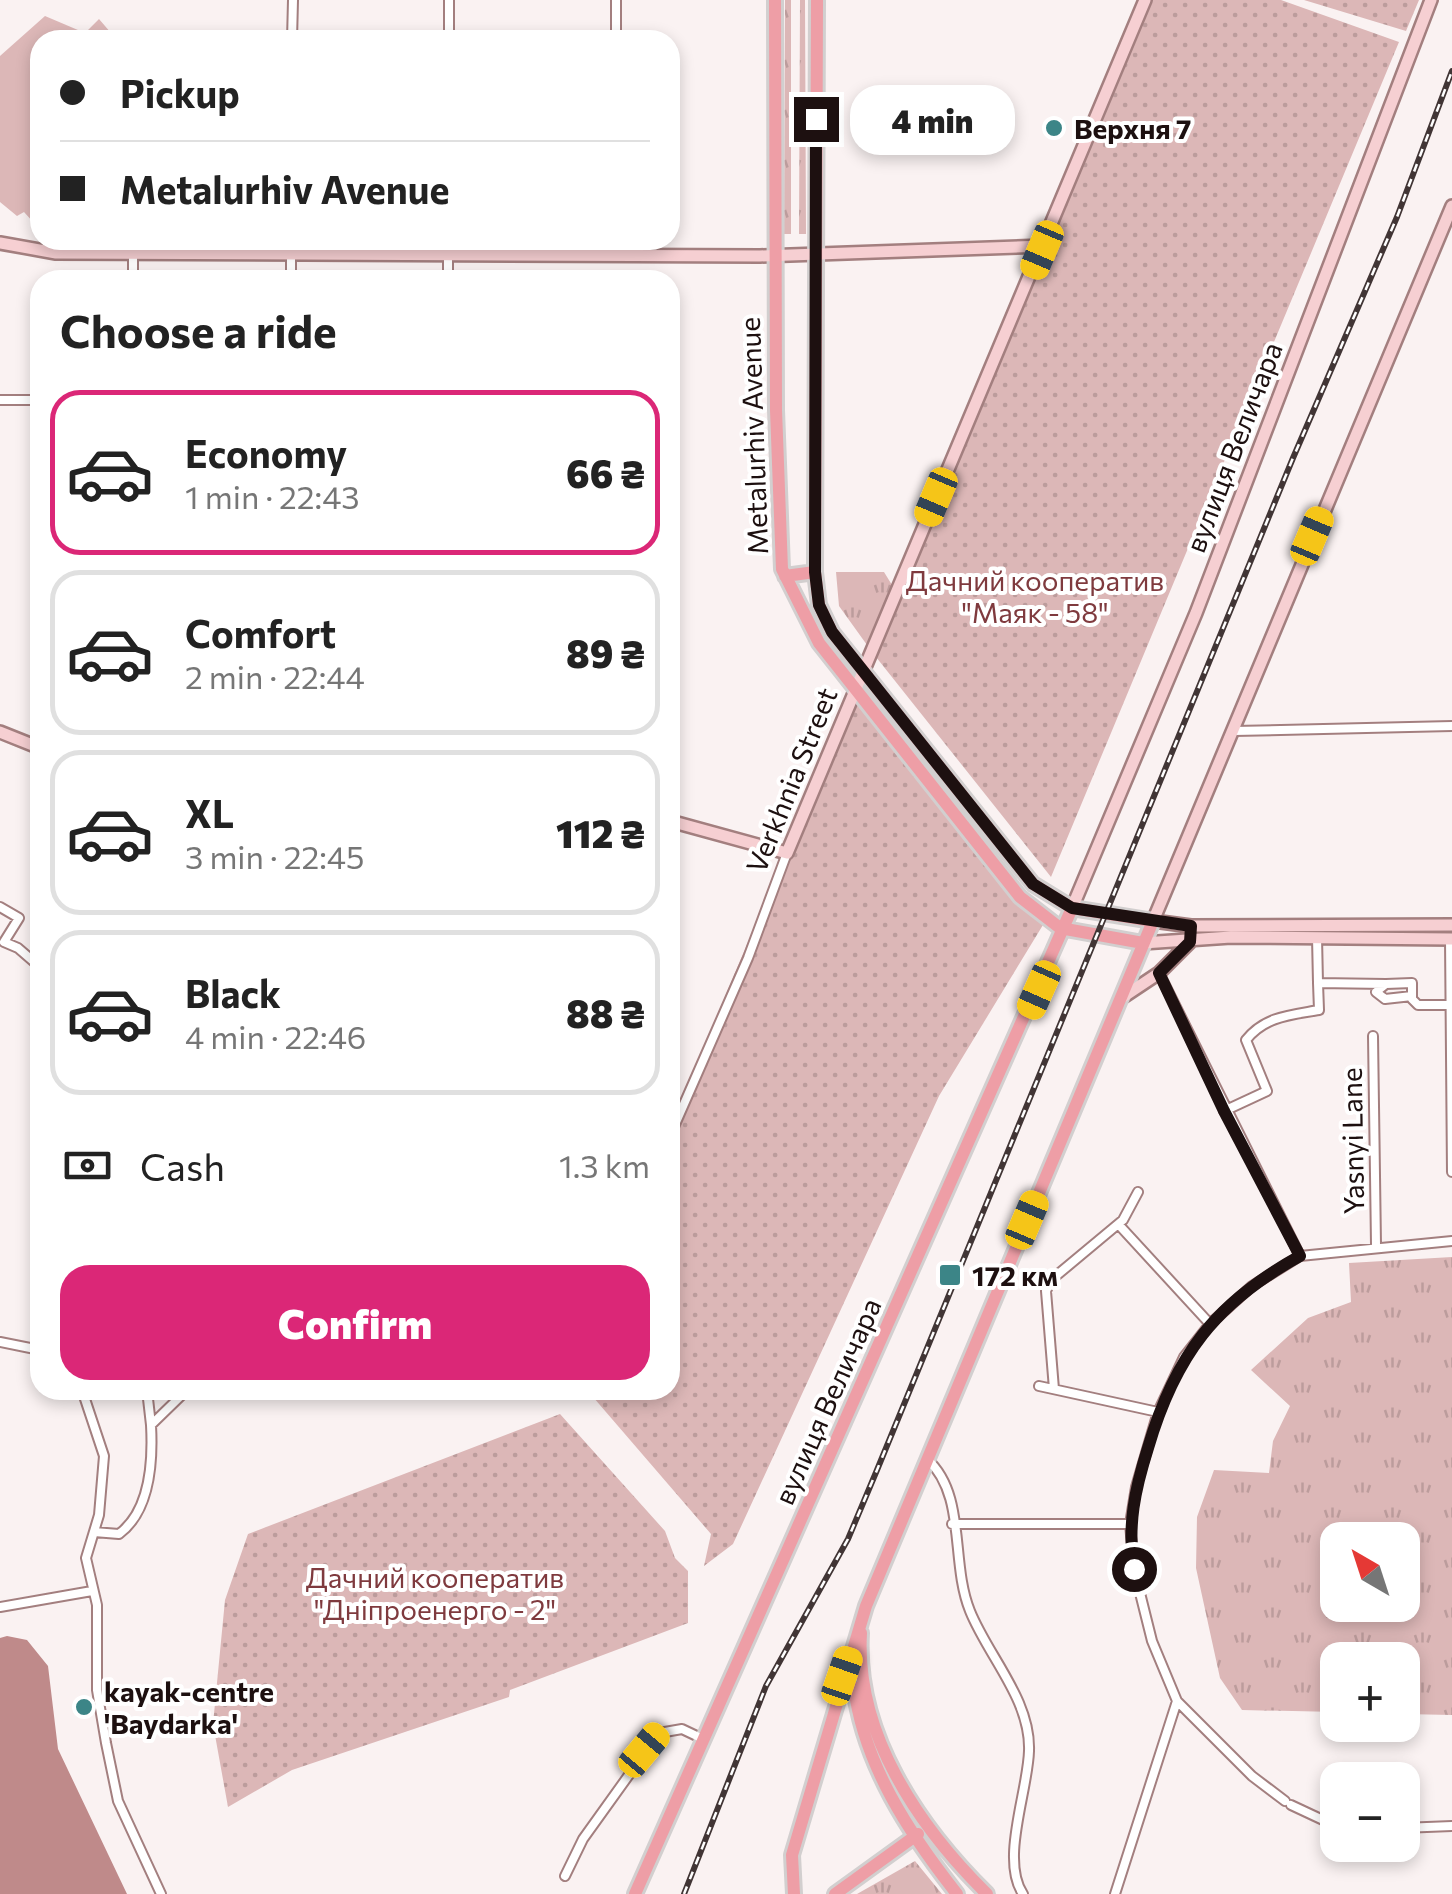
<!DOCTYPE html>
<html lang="en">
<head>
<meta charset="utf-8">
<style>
  :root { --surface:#fff; --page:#f2f2f2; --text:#222; --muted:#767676; --line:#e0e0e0; --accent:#db2777 }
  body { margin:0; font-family:Commissioner,sans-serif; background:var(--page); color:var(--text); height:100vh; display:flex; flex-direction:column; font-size:38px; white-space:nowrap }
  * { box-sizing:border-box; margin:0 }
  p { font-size:32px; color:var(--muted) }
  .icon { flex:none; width:55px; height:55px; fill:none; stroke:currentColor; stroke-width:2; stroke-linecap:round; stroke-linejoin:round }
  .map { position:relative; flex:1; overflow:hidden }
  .sheet { position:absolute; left:30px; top:270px; width:650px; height:1130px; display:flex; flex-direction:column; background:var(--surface); border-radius:30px; box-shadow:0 5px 15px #0003 }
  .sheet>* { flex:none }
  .hud { position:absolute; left:30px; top:30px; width:650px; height:220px; border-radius:30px; box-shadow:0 5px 15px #0003; display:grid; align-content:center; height:220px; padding:0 30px; background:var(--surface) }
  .needle { width:65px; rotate:321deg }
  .controls { position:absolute; left:1320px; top:1522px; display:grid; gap:20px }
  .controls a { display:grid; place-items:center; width:100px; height:100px; border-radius:20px; background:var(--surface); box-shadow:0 5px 15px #0003; font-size:50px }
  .end { position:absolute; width:45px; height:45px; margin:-22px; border:12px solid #1d1010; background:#fff; box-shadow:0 0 0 5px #fff }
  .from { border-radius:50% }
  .bubble { position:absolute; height:70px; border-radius:30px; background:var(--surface); box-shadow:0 5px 15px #0003; font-size:32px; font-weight:800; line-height:70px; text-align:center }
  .car { position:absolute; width:30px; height:60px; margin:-30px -15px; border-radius:12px; box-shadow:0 0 8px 2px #0007; background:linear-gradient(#f5c518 24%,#345 0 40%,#f5c518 0 76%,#345 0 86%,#f5c518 0) }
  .hud b { display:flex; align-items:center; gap:35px; height:95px; font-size:38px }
  .hud b+b { border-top:2px solid var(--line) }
  .hud i { width:25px; height:25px; background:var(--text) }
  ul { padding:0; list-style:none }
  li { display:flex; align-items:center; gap:30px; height:165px; margin:0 20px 15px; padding:0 10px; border:5px solid var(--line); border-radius:30px }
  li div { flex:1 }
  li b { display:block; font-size:38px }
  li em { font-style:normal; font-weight:800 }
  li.active { border-color:var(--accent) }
  li>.icon { width:90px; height:90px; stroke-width:1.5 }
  h2 { padding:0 30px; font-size:45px; line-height:120px }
  .pay { display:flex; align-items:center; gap:25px; height:110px; padding:0 30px; font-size:38px }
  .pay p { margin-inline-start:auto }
  .button { display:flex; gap:20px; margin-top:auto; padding:20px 30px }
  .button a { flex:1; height:115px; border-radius:30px; background:var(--accent); color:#fff; font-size:40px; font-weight:800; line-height:115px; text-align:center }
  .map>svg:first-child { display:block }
</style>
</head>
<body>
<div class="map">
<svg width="1452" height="1894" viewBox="0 0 1452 1894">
  <defs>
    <pattern id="grass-tufts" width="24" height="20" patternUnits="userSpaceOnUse" patternTransform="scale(2.5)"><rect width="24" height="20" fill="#dcb7b7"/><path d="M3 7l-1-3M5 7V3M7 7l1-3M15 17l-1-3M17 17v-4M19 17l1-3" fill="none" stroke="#bc9c9c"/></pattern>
    <pattern id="park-dots" width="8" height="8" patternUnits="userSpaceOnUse" patternTransform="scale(2.5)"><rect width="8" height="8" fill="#dcb7b7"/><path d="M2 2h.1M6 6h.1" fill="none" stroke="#bc9c9c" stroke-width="1.8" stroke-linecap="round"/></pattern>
  </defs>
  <rect width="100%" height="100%" fill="#faf2f2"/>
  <path fill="url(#grass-tufts)" fill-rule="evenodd" d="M785,0h6v234h-7z
    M800,0h5l1,234h-7z
    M836,572h48l8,13 -25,60 -28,-39z
    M1452,1257v458l-49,-1 -1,-54h-64l-1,52 -95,-2 -22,-32 -24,-110 1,-51 17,-47 55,3 4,-32 17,-35 -39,-36 57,-52 43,-16 -2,-39zM1338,1540h64v65h-64z
    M915,1861l27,33h-85z"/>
  <path fill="url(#park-dots)" d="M1153,0h128l118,42 -348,835 -175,-220z
    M1304,0h115l-13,31z
    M855,688l191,232 -107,176 -206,448 -29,22 7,-32 -124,-144h83v-263z
    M560,1414l105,117 10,27 13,13v52l-178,67 -1,7 -217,73 -64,37 -15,-83 12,-124 23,-66z"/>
  <path fill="#dcb7b7" d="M45,16l40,17 14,-14 18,21h-77v179l-6,4 -10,-11 -7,4 -17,-14v-146z"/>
  <path fill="#bf8a8a" d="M7,1636l20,4 21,26 10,83 69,145h-127v-256z"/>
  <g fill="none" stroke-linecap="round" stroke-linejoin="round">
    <g stroke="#a37f7f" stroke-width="12">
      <path id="street" d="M449,0v40
        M616,0v40
        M292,40l1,-40
        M133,252v28
        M291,280v-40
        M448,280v-40
        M0,400h40
        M1234,731l218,-5
        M0,907l19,11 -15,24 14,6 22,19
        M1317,937l1,46 68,1
        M1450,939l2,233
        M1159,973l141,283
        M1412,996l-27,3 -9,-7 10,-8 26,-1v16l6,6h34
        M1373,1036l3,209
        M1224,1111l43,-20 -21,-51c19,-24 45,-25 73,-30l-1,-27
        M670,1136l78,-178 39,-105
        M1119,1225l91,99
        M0,1342l40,8
        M1039,1386l119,26
        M1054,1389l-8,-98 5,-11 72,-60 15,-28
        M82,1390l22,66 -5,59 -13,43 11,47v85l9,53 12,58 43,93
        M147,1390l4,35 36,-35
        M927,1459c40,36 23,103 43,152 18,45 61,89 59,140 -1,40 -29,109 -6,143
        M952,1524h178
        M94,1532l25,2c31,-23 34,-73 32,-109
        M0,1607l92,-16
        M1285,1801l-33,-25 -75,-75 -25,-60 -18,-72 -4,-45 6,-37 22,-75 26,-55 26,-33 42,-38 48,-30 152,-15
        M1291,1805l47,22
        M1402,1828l50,-2
        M565,1876l18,-37 76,-106 23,-4 21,10
        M1115,1894l62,-193"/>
    </g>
    <g stroke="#a37f7f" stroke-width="16">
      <path id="secondary" d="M1452,206l-299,715 38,5 261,-1
        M0,243l56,10 704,3 284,-10
        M0,732l40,16
        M670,821l117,32 358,-853
        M1072,908l124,-295 235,-613
        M1143,943l88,-6 221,2
        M1120,999l39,-26 31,-31"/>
    </g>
    <g stroke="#d2cfcf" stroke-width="18">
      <path id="primary" d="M775,0l1,410 6,159 37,74 201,254 40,31 83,15
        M785,576l30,-4
        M861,1633c-6,100 57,193 126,261
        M854,1687c10,78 55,146 103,207
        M635,1894l437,-986
        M794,1894l-2,-39 74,-249 287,-685 -81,-13 -39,-24 -201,-252 -13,-27 -4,-33 2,-572
        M835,1894l83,-60"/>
    </g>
    <use href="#street" stroke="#fff" stroke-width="8"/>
    <use href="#secondary" stroke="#f6cfd2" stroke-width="11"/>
    <use href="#primary" stroke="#ee9ea6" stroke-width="12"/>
    <g stroke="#413535" stroke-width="6">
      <path id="rail" d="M684,1894l82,-208 82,-147 29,-69 416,-1012 104,-241 55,-146"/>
    </g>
    <use href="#rail" stroke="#fff" stroke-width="2.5" stroke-dasharray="8" stroke-linecap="butt"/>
  </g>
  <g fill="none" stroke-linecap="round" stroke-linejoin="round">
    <path stroke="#1d1010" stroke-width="12" d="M816,119l-1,453 4,33 13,27 201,252 39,24 119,18 -1,16 -31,31 65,138 76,145c-85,47 -125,100 -152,192 -13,41 -21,78 -14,121"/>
  </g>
  <g fill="#3c8587" stroke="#fff" stroke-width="4">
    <circle cx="1054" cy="128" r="10"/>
    <rect x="938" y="1263" width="24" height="24" rx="5"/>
    <circle cx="84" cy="1707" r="10"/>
  </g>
  <g text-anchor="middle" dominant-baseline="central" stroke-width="8" stroke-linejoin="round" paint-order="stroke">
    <g font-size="28" font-weight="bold" fill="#1d1010" stroke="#fff" text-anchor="start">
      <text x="1074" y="128">Верхня 7</text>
      <text x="972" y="1275">172 км</text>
      <text x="104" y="1691">kayak-centre<tspan x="104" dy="32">'Baydarka'</tspan></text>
    </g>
    <g font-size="28" fill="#1d1010" stroke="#fff">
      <text transform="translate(753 436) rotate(-92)">Metalurhiv Avenue</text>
      <text transform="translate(1233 447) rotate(-69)">вулиця Величара</text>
      <text transform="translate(791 780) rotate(-68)">Verkhnia Street</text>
      <text transform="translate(1352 1141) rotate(-91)">Yasnyi Lane</text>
      <text transform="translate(827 1401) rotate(-66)">вулиця Величара</text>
    </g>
    <g font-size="28" fill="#7f3a3e" stroke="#fff">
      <text x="1035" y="580">Дачний кооператив<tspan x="1035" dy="32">"Маяк - 58"</tspan></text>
      <text x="435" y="1577">Дачний кооператив<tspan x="435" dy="32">"Дніпроенерго - 2"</tspan></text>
    </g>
  </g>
</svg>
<div class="controls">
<a><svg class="needle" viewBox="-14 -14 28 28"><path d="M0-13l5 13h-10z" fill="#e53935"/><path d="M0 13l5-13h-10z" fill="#767676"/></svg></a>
<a>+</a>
<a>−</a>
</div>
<i class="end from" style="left:1134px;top:1569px"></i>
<i class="end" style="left:816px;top:119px"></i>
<div class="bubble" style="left:850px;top:85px;width:165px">4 min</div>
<i class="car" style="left:1042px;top:250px;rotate:203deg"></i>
<i class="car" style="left:936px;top:497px;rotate:203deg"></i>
<i class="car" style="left:1312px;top:536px;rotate:23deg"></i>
<i class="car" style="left:1039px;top:990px;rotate:204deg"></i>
<i class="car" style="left:1027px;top:1220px;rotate:23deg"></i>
<i class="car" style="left:842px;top:1676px;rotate:19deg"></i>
<i class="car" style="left:644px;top:1750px;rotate:40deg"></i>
<div class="hud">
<b><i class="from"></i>Pickup</b>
<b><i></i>Metalurhiv Avenue</b>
</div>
<section class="sheet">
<h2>Choose a ride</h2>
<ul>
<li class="active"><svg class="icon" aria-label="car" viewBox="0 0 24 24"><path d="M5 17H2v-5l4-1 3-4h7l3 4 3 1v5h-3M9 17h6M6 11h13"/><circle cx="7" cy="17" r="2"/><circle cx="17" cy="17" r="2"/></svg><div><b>Economy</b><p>1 min · 22:43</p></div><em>66 ₴</em></li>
<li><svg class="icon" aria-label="car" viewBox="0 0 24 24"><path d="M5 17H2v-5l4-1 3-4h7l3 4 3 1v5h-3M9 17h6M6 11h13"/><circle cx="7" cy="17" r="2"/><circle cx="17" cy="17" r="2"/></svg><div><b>Comfort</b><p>2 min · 22:44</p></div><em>89 ₴</em></li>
<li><svg class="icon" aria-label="car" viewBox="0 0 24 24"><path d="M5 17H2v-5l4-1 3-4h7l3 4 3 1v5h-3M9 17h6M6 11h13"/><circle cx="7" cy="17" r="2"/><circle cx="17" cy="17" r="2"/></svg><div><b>XL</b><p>3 min · 22:45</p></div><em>112 ₴</em></li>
<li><svg class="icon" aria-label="car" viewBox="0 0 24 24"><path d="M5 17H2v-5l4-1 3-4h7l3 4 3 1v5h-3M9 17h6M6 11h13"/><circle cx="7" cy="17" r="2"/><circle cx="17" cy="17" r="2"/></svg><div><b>Black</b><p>4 min · 22:46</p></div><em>88 ₴</em></li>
</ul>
<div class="pay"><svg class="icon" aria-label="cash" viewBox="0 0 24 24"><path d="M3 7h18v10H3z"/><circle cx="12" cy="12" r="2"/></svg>Cash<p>1.3 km</p></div>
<div class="button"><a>Confirm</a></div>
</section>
</div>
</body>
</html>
